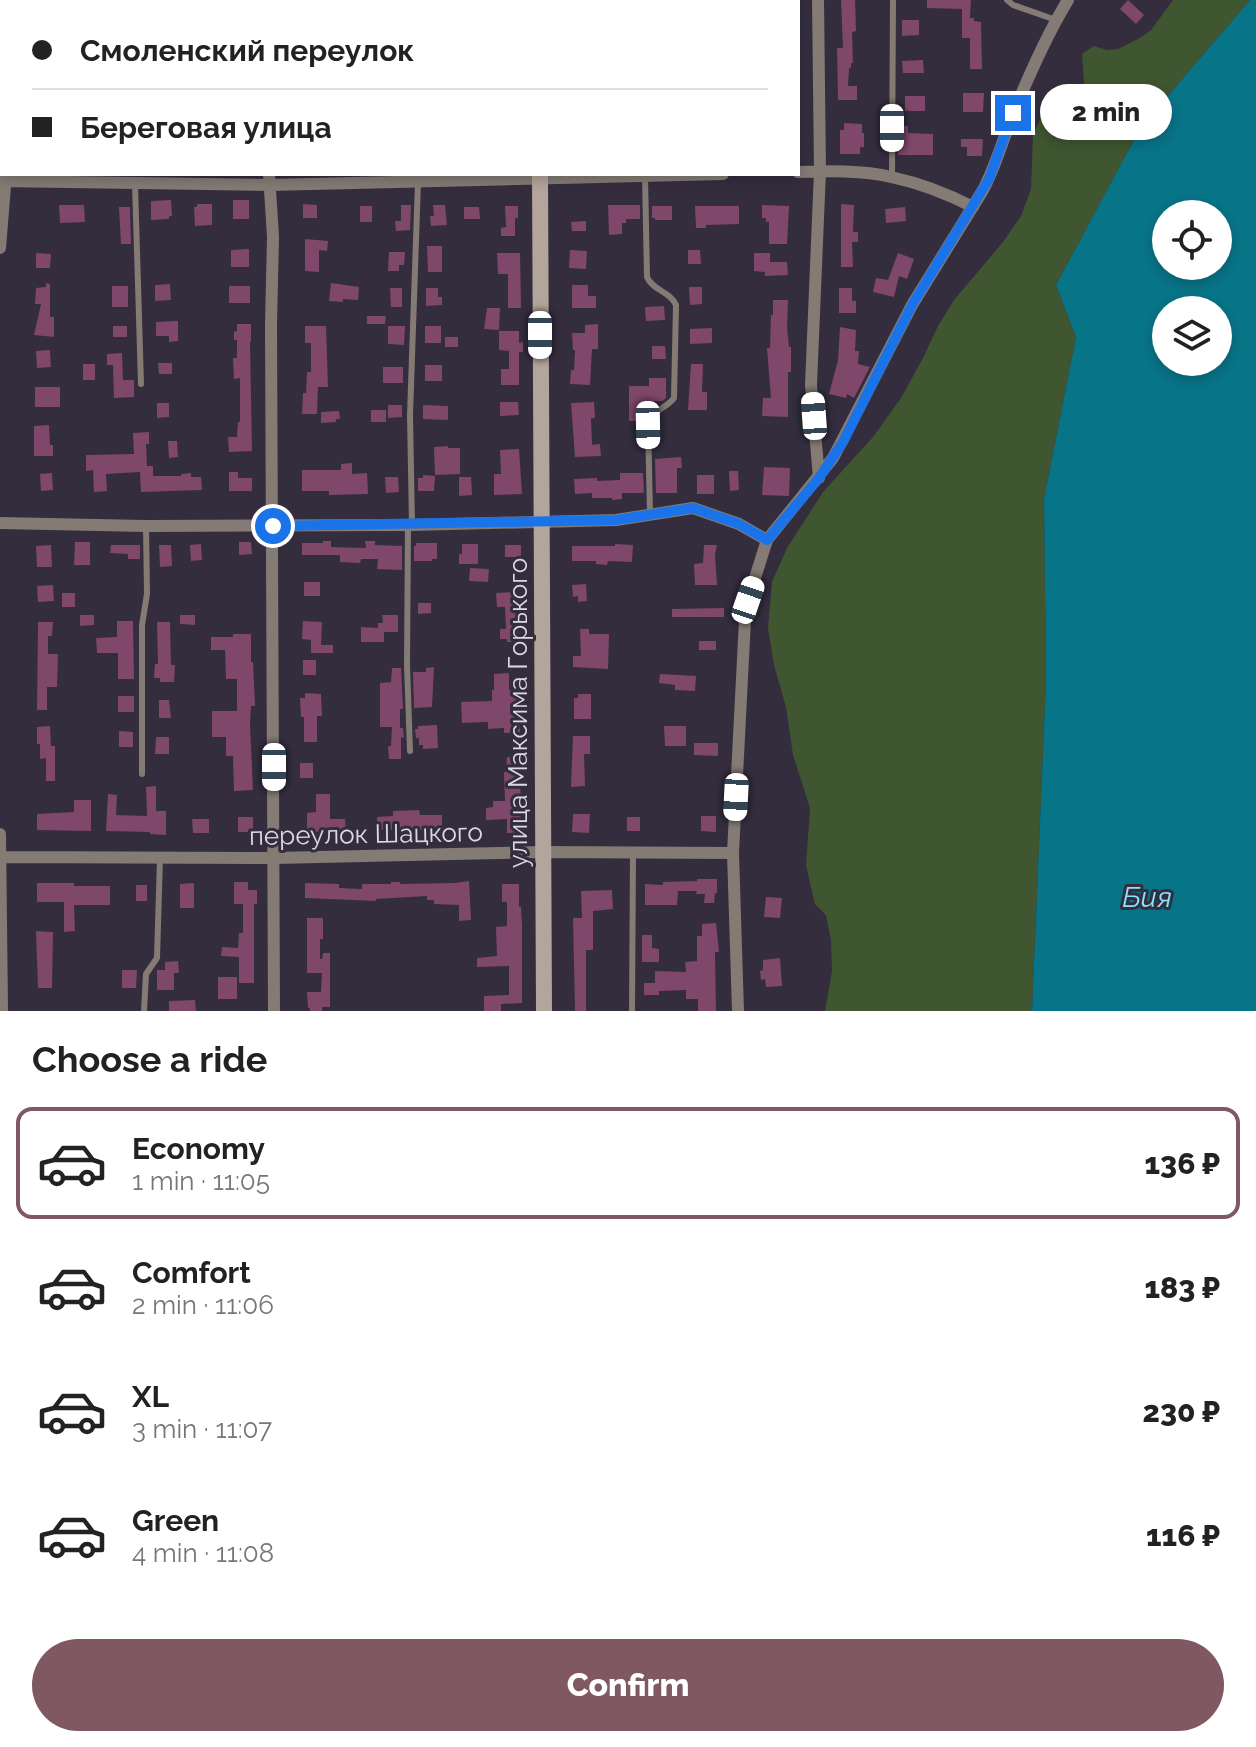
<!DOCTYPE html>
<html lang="en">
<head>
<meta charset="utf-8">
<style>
  :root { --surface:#fff; --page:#f6f6f6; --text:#222; --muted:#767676; --line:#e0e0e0; --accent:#805862 }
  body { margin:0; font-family:Raleway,sans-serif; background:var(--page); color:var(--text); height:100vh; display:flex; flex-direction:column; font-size:30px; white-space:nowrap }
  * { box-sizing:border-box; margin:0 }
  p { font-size:26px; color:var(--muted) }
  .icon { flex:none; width:44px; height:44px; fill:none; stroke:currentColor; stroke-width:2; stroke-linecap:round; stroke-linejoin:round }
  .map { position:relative; height:1011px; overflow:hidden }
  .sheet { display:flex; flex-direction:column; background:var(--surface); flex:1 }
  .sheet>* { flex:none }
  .guide { position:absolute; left:0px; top:0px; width:800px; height:176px; box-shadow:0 4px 12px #0003; display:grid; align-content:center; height:176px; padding:0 32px; background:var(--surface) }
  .fabs { position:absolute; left:1152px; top:200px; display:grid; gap:16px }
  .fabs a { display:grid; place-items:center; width:80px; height:80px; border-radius:50%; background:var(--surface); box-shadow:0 4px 12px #0003; font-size:40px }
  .end { position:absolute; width:36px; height:36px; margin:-18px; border:10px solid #1a73e8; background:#fff; box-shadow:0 0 0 4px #fff }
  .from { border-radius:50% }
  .bubble { position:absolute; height:56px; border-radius:28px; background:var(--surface); box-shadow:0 4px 12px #0003; font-size:26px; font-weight:800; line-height:56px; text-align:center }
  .car { position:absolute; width:24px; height:48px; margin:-24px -12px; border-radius:10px; box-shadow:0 0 6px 2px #0007; background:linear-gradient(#fff 24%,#345 0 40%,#fff 0 76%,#345 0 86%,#fff 0) }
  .guide b { display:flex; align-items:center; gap:28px; height:76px; font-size:30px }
  .guide b+b { border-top:2px solid var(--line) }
  .guide i { width:20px; height:20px; background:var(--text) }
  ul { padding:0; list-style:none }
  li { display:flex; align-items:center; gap:24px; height:112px; margin:0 16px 12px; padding:0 16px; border:4px solid transparent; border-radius:16px }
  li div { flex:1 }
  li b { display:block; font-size:30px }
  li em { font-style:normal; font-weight:800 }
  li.active { border-color:var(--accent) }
  li>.icon { width:72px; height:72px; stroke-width:1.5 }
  h2 { padding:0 32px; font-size:36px; line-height:96px }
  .primary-button { display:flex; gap:16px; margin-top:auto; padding:16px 32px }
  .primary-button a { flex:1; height:92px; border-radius:48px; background:var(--accent); color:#fff; font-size:32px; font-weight:800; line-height:92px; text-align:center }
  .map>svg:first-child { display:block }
</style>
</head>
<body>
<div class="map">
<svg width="1256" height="1011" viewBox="0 0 1256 1011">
  <rect width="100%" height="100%" fill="#332d3e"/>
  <path fill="#3f5630" d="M1173,0h77l-109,127 -85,158 20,52 -32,162 2,181 -14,331h-207l7,-40 -1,-31 -5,-25 -11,-11 -9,-39 4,-57 -17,-53 -7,-48 -12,-42 -6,-37 4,-46 15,-34 36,-56 50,-55 28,-39 22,-40 15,-32 16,-26 49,-58 18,-26 10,-27 2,-54 11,-24 13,-10 12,9 8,3 8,-15 -3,-44 12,-8 13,4 11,-1 22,-11 11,-8z"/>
  <path fill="#087487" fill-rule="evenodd" d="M1250,0h6v1011h-224l14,-331 -2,-181 32,-162 -20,-52 85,-158zM1166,214h52v52h-52zM1166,310h52v52h-52z"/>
  <path fill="#7f4769" d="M841,0h14l1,31 -4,1 1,31h-2v5h-2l-1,18h9v14h-19l-1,-52h6z
    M927,0h44l-1,18h4v3l7,1 1,47h-12v-31h-8v-29l-35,-1z
    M1128,0l16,15 -8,9 -16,-15z
    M902,20h17v15l-17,1z
    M923,60l1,13h-21l-1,-12z
    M963,93h21l-1,19h-20z
    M905,96h20v15h-20z
    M844,123l18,1v9h2v14h-4v7h-20v-24h4z
    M898,126h10v7l25,1v21h-35z
    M961,139h22l-1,17h-15v-9h-6z
    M171,200l1,16h-3v3l-18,1v-19z
    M233,200h16v19h-16z
    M197,204h15v21l-17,1 -1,-19h3z
    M303,204l14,1v13h-14z
    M841,204l13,1 -1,27h5v10h-6l1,25h-12z
    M59,205h25l1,17 -25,1z
    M401,205h10l-1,25 -14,1 -1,-10h6z
    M433,205h12l2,20 -16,1 -1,-10h4z
    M608,205h32v14h-14v4h-4v11l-13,1z
    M762,205l27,1 -2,38h-18v-22h-3v-4h-4z
    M360,206h12v16h-12z
    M505,206h13v12h-3v18h-14v-8l5,-1z
    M652,206h20v14h-17v-2h-3z
    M695,206h44v18l-33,1v3h-10z
    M119,207h11l1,37h-10z
    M464,207h15l1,12h-16z
    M905,207l1,14 -20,2 -1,-14z
    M586,221v10h-14l-1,-9z
    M305,239l23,2 -1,10 -8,-1v22l-14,-1z
    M427,246h15v26h-14z
    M249,249v18h-18v-17z
    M570,250l17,1 -1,18 -17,-1z
    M688,250h12l1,14h-13z
    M389,252h16l-1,13h-5v6h-11z
    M36,253l15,1 -1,14h-14z
    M497,253h23l1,55h-13v-34h-10z
    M754,253h16v9h17l1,13 -23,1v-4l-11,-1z
    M898,253l16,6 -7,20 -8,-3 -5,21 -21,-5 3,-14 12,2z
    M46,283l4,1v33h4v20l-20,-2 7,-31h-6l1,-16 10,-1z
    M331,283l28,4 -1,13 -15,-1v3l-14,-1z
    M170,284l1,16 -16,1v-16z
    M572,285h16v11h8v12h-24z
    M112,286h16v21h-16z
    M229,286h21v17h-21z
    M689,287h13v17l-12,1z
    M390,288h12v19h-11z
    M426,288h12v9h4v8l-16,1z
    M839,288h13v13h4v12h-17z
    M773,300h15l-1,27 2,20h2v25h-3v45l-26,-1 1,-18h8l-4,-50h3l1,-33h2z
    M664,306l1,14 -19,1 -1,-14z
    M487,308h13l-1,22 -15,-1z
    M367,316h19l-1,8h-18z
    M178,321v20l-9,1v-6h-13v-14z
    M237,324h14v18h-1l2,109 -23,1 -1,-15h9l1,-15h2v-44l-6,1 -1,-21h4v-18h-3v-8l3,-1z
    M598,324v25h-6l-2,36 -20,-1 1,-14h3l1,-20h-2l-1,-17h13v-8z
    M113,326h14v11h-14z
    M305,326h21l2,61h-10l-1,27h-15l1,-21h3l1,-21h4v-29h-6z
    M388,326h17l-1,19 -16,-1z
    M425,326h16v17h-16z
    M840,327l16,3 -1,21h4l-1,13 12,3 -16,31 -7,-4 -1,4 -17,-4 9,-34z
    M712,328v15l-22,1v-15z
    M499,331h20v12l4,-1v10h-4v33h-18v-16h8v-18l-10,-1z
    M445,337h13v10h-13z
    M652,346h13l1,13h-14z
    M50,350l1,17 -14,1 -1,-17z
    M122,353l1,27h11v17l-20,1 -1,-33h-6v-11z
    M158,363h14v11h-13z
    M83,364h12v16h-12z
    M691,364h12l-1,28h5v18h-19z
    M425,365h17v16h-17z
    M383,367h20v16h-20z
    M649,378h17v20l-4,3h-20v20h-13v-35h20z
    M35,387h25v20h-25z
    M500,402h18l1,13 -19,1z
    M594,402l1,16h-4l1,27 8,-1 1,12 -26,1 -4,-54z
    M157,403h12v14l-12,1z
    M388,405h14v12l-14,1z
    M423,405l25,1v14l-25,-1z
    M371,410h15v12h-15z
    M339,411l1,8h-4v3l-15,1v-11z
    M49,425l1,20h3v11h-19v-30z
    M149,432v12h-3l1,22h6v10h28v-2l10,-1v4h10l1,13 -61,2 -1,-20 -34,2 1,17 -13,1 -1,-22 -7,1v-16l48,-1 -1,-21z
    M168,441h9l1,16 -9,1z
    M448,446v2h12v26l-25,1 -1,-28z
    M519,449l3,45 -28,1v-21h7l-1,-24z
    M681,457l1,11h-5v25h-21l-1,-34z
    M352,463v11l15,-1 1,21 -39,1v-4h-27v-21h39v-6z
    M764,467l26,1 -1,28 -27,-1z
    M729,471h9l1,19 -9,1z
    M229,472h9v6h14v13h-23z
    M52,473l1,17 -12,1 -1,-17z
    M620,473h23l1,20h-22v6l-10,1v-2h-20v-5l-17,1 -1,-15 23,-1v3l23,-1z
    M423,475l12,1 -1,15h-16v-13h5z
    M697,475h17v19h-17z
    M385,477h13l1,15 -13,1z
    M459,477h12l1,18 -13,1z
    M323,541h8v6l35,1 -1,-7h10v4l27,1v24l-25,-1 1,-10h-17l-1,4 -20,-1v-7h-38v-12h21z
    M75,542h15v23h-16z
    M239,542h12l1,12 -13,1z
    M416,543h21v16h-5v2h-18v-15h2z
    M201,544l1,16 -11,1 -1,-16z
    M462,544h16v20h-19v-10h3z
    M615,544l18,1 -1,17 -24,-1 -1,4 -11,-1v-3h-24v-15h43z
    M51,545l1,22h-15l-1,-21z
    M111,545h29v14h-12v-5l-18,-1z
    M159,545h12l1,21 -12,1z
    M505,545h16v12h-16z
    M704,545h13l-2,9 2,31h-22l-1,-21 9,-1z
    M470,568l19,1 -1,13 -19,-1z
    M304,582h16v14h-16z
    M586,584l1,17 -9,1v-6l-5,1 -1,-12z
    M53,585l1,16 -16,1 -1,-16z
    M514,592l1,22h4l-1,28h-11v-3h-7v-10h6l-1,-22h-8l-1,-14z
    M62,593h13v14h-13z
    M418,603h13v10l-13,1z
    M724,608v9h-52v-8z
    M80,615h14v10l-14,1z
    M180,615h15v10l-15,-1z
    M382,615h16v17h-14v10h-23v-15l17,1v-5h5z
    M117,621h16l1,58h-16v-26h-21l-1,-15 21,-1z
    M303,621l19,1 -1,23h12v8h-22v-13l-9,-1z
    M38,622h15l-1,14h-4v18h10l-1,33h-10v23h-10z
    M157,622h13l1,43h4l-1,17h-14v-4h-6l1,-14h3z
    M580,629h9v5h20l-1,35 -35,-2v-11h8z
    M233,634h18v28h2l2,44h-4l-1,19 3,65 -19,1 -1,-35h-7v-19h-14v-26h25v-32h-11l-1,-29h-14v-13h22z
    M699,641h17v9h-17z
    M303,660h13v15h-13z
    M434,667l-2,40 -18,1 -1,-36h13v-4z
    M392,668h9l2,41h-3v19h3l1,10 -3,-1v22h-12l-1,-13h3l1,-19h-12v-44l11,-1z
    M509,673v17l12,1 -1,18h-1l1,23 -16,1v-5l-16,1v-7l-26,1 -1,-21 31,-1v-11h2v-16z
    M660,674l36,2 -1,15 -20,-1v-5l-16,-2z
    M305,693l16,1 1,22h-5v26h-13v-25h-3l-1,-19h5z
    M578,694h13v25h-17v-21h4z
    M118,696h16v16h-16z
    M159,700h10l2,18h-12z
    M437,725l1,23 -15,1v-4h-4v-7h-3l-1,-9h3v-3z
    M50,726l1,20h4v35h-9v-23l-6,1v-15h-3v-17z
    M664,726h22v20h-21z
    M119,731l14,1v15h-14z
    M573,736h17v18h-6l1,32 -14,1z
    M156,737h13v17h-14z
    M694,743h24v13l-24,-1z
    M507,757l13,1 1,75h-14v-14l-21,1v-12l7,-1v-6h12l-1,-29h2z
    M300,763h13v15h-13z
    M156,786v25h10v24l-16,-1v-2l-44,-1 2,-37 9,1 -1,20 31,1 -1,-29z
    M316,794h14v25h15l1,12 -39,1v-19l9,-1z
    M74,800h17v31l-54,-1v-16l37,-2z
    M419,810l1,5h22v15h-65v-13l16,-1v-5z
    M573,814h17l-1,19 -17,-1z
    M701,816h15v16l-15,-1z
    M238,817h15v15h-15z
    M627,817h13v14h-13z
    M192,819h17v14h-16z
    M697,879h20v14h-2l-1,10h-10l1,-9h-9l1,-3h-19l-1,14h-32v-21l18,1v-3l34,-1z
    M469,881l2,39 -12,1v-16l-25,-1v-4h-7v-4l-51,3v2l-71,-3v-15l34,1v4l23,1v-5h29v-2h9v2l55,-1z
    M234,882h14v8h9v14h-3v79h-15v-26l-18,-1 1,-9 16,1 1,-15h4v-29h-9z
    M37,883h37v3h36v19h-36l1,26 -11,1v-30h-27z
    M194,883v25h-14v-24z
    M502,884h17v23h2l1,19v77l-21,1v7h-17v-15l25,-1v-29l-32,1v-9l20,-2 -1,-29 11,-1v-24h-5z
    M136,885h11v16h-11z
    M612,890l1,19 -20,2v39h-7v61h-11l-2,-93h9l-1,-27z
    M766,897l16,1 -2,20 -16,-1z
    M307,918h16v21h-3v20h2l1,-6h7v54h-8v4h-12v-3h-2l-1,-16h14l1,-19h-15z
    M716,923l3,29h-4l1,59h-18v-12h-12v-9l-27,1v4h-15v-12h11v-12l31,1 -1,-10 12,-1v-25h5v-12z
    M36,931l17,1 -1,56h-14z
    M642,935h10v13l7,1v13h-17z
    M780,958l2,28 -16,1 -1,-8 -4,1 -1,-9 3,-1v-10z
    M178,961l1,12h-5v17h-17v-20h8v-8z
    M122,970h15l-1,18h-14z
    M218,977h19v22h-19z
    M195,1000l1,11h-27v-10z"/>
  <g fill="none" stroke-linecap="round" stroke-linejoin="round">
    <path stroke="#847b75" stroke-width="6" d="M678,0v2
      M1007,0l6,5 43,15
      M410,2v-2
      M645,176l2,101c6,14 23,14 29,28l-2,93c-7,10 -20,12 -26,22l2,95
      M892,177l1,-177
      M135,184l6,200
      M412,525l-2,-110 8,-233
      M408,526l-1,139 3,86
      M142,774v-149l5,-31 -1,-68
      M144,1011l2,-37 11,-16 3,-100
      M632,1011l1,-158"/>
    <path stroke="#847b75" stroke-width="12" d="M265,0v2
      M818,0l2,171 -9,214 8,93
      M4,2v-2
      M798,172c29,-1 65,-2 93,5 28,6 57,17 82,30
      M269,174l4,63 -2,88 3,686
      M0,181l270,4 453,-11
      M0,248l6,-74
      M0,523l146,3 266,-1 204,-5 77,-12 46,16 28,16
      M0,834l2,177
      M0,857l274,1 269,-6 190,1
      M738,1011l-5,-158 12,-233 3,-20 19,-60 66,-82 79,-153 71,-115c13,-24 20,-51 30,-76 16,-39 33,-78 55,-114"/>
    <path stroke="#b3a59b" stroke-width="16" d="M539,0v2
      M540,174l4,837"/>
  </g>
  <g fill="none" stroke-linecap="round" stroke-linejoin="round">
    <path stroke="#1a73e8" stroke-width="10" d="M273,526l343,-6 77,-12 46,16 28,16 52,-62 24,-36 69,-137 77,-126 24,-66"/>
  </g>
  <g text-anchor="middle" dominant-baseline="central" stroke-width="6" stroke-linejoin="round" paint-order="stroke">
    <g font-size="26" fill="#dcd9e4" stroke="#332d3e">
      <text transform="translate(518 713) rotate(-90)">улица Максима Горького</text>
      <text transform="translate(366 834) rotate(-1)">переулок Шацкого</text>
    </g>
    <g font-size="28" font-style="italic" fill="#86e5fc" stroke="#332d3e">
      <text x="1147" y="897">Бия</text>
    </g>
  </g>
</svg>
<div class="fabs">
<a><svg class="icon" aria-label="locate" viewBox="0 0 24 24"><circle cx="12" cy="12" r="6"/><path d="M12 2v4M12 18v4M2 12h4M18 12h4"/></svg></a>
<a><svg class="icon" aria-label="layers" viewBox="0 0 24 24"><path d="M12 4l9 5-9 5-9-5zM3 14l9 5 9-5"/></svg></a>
</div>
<i class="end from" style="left:273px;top:526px"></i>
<i class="end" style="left:1013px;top:113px"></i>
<div class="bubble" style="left:1040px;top:84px;width:132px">2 min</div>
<i class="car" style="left:892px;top:128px;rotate:180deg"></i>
<i class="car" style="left:540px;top:335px;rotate:180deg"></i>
<i class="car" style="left:814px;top:416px;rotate:356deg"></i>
<i class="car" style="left:648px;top:425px;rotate:179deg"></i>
<i class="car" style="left:748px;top:600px;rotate:19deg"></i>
<i class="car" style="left:274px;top:767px;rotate:180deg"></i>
<i class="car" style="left:736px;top:797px;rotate:183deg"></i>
<div class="guide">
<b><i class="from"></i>Смоленский переулок</b>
<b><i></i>Береговая улица</b>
</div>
</div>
<section class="sheet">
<h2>Choose a ride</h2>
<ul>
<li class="active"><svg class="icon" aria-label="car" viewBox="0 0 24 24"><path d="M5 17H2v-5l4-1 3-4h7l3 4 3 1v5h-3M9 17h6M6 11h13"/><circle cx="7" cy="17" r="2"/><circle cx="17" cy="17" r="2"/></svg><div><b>Economy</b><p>1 min · 11:05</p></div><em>136 ₽</em></li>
<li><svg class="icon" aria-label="car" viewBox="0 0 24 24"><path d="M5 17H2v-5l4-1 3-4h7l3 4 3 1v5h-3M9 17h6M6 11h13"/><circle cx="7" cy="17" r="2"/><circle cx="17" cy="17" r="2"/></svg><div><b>Comfort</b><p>2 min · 11:06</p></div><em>183 ₽</em></li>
<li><svg class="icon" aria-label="car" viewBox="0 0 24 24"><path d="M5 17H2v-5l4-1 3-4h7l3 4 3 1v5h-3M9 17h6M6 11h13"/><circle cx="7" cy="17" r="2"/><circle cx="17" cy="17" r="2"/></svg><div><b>XL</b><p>3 min · 11:07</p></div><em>230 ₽</em></li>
<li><svg class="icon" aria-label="car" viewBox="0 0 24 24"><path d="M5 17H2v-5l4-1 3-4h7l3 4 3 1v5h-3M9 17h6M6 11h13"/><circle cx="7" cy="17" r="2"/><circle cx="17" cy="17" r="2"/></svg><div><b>Green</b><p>4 min · 11:08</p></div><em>116 ₽</em></li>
</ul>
<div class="primary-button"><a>Confirm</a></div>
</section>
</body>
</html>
